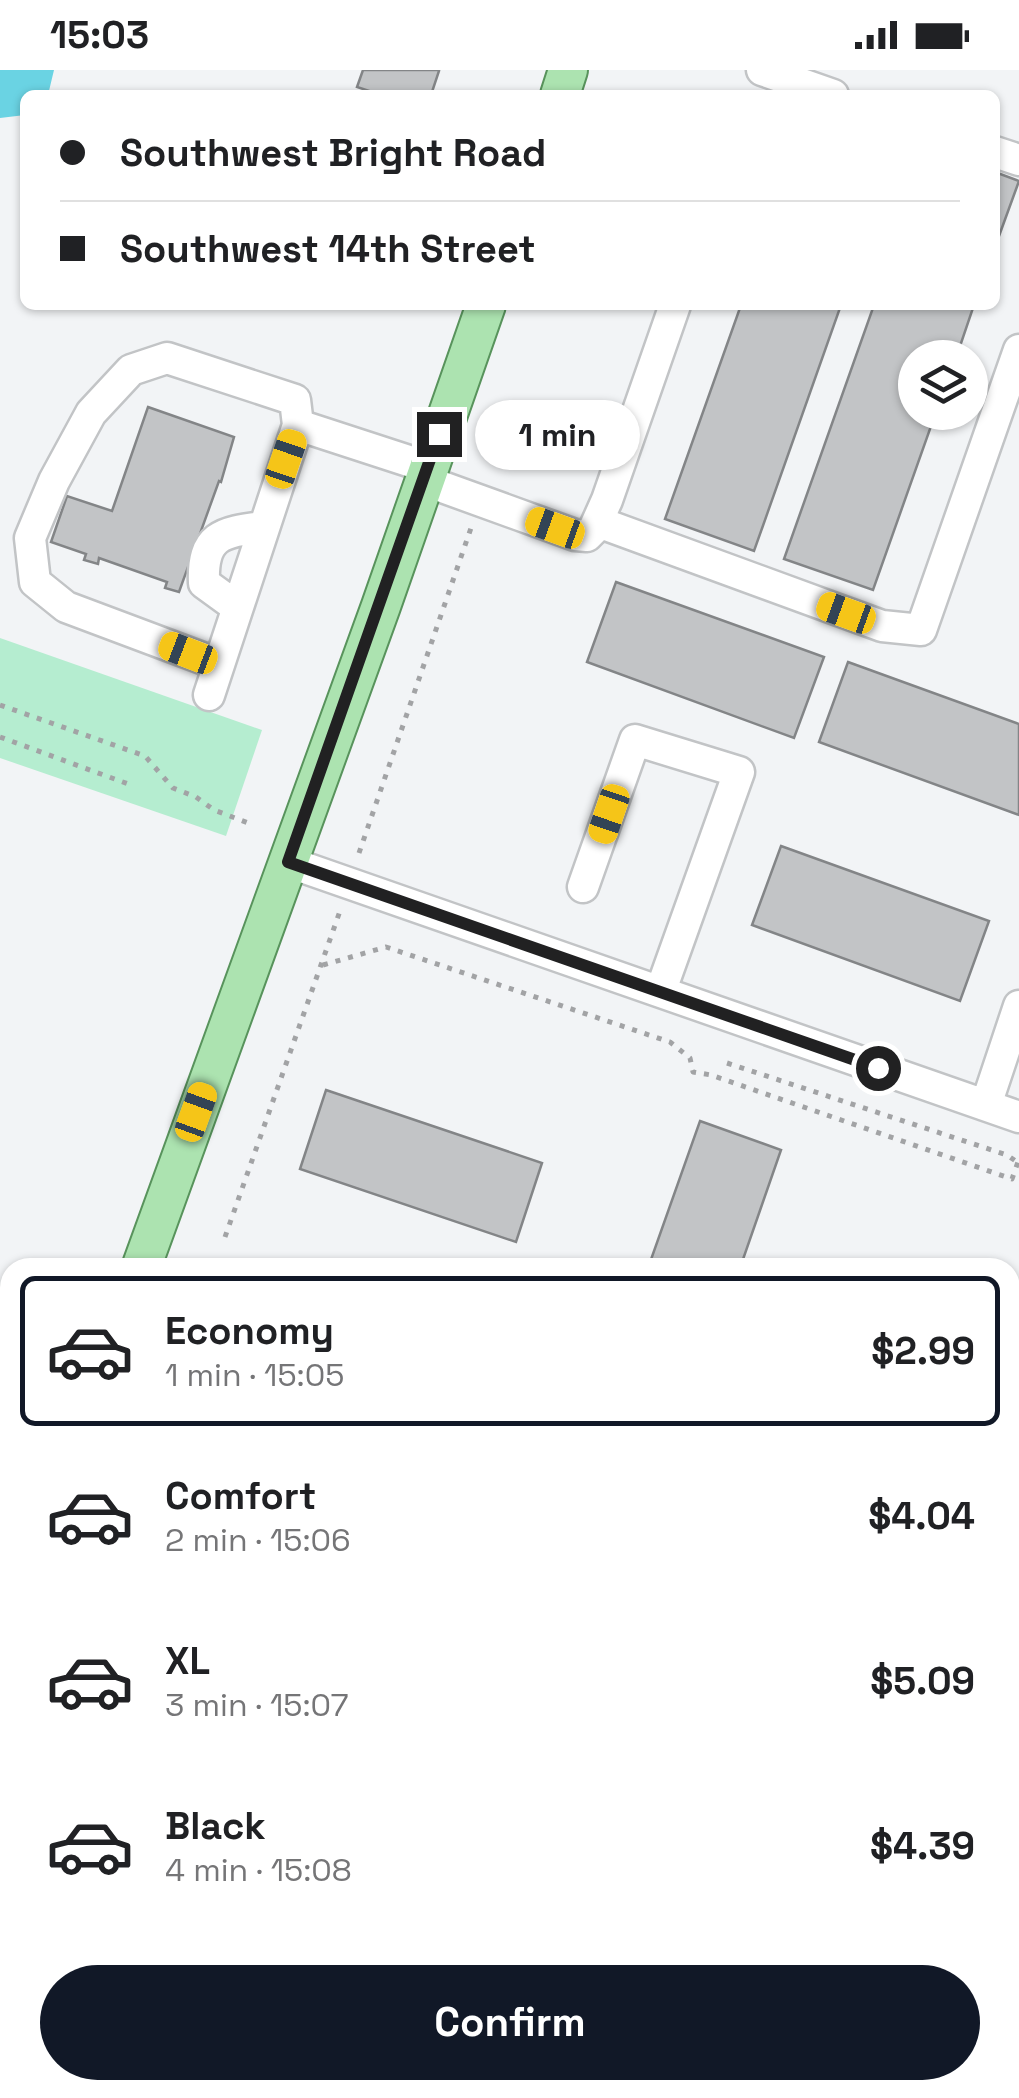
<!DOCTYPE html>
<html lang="en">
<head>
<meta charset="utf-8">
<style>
  :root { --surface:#fff; --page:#f2f2f2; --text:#202124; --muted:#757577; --line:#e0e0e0; --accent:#111827 }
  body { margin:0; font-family:"Space Grotesk",sans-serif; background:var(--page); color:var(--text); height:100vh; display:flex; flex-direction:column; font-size:38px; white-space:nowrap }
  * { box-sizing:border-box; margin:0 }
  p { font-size:32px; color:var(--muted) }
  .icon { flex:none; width:55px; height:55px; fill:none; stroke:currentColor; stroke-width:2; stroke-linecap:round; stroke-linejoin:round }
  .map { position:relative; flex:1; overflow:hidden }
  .side { position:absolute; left:0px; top:1188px; width:1020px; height:842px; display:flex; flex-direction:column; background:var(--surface); border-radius:30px 30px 0 0; box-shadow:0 2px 8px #0004 }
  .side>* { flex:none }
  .banner { position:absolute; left:20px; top:20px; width:980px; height:220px; border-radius:15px; box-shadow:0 2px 8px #0004; display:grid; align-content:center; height:220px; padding:0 40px; background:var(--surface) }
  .fabs { position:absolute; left:898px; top:270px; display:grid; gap:20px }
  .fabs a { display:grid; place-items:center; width:90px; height:90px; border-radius:50%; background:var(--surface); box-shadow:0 2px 8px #0004; font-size:50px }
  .end { position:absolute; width:45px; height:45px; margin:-22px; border:12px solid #212122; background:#fff; box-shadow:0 0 0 5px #fff }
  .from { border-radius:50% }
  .bubble { position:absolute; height:70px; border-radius:35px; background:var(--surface); box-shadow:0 2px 8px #0004; font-size:32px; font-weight:800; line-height:70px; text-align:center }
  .car { position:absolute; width:30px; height:60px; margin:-30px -15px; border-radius:12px; box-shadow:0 0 8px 2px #0007; background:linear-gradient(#f5c518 24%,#345 0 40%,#f5c518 0 76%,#345 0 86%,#f5c518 0) }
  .banner b { display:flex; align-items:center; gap:35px; height:95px; font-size:38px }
  .banner b+b { border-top:2px solid var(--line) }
  .banner i { width:25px; height:25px; background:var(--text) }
  ul { padding:18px 0 0; list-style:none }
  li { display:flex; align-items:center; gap:30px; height:150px; margin:0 20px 15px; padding:0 20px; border:5px solid transparent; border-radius:15px }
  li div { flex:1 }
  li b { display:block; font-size:38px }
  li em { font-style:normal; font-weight:800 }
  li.current { border-color:var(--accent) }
  li>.icon { width:90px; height:90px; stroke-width:1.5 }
  .action { display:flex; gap:20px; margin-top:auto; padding:20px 40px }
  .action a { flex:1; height:115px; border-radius:60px; background:var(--accent); color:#fff; font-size:40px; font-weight:800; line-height:115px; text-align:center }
  .status { display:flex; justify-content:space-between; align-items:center; height:70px; padding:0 50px; background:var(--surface); direction:ltr }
  .status svg { height:28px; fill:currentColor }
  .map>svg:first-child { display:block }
</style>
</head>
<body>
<div class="status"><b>15:03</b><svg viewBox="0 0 49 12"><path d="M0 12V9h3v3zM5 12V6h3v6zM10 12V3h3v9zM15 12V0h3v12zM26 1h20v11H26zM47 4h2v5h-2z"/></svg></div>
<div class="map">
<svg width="1019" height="2028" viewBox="0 0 1019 2028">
  <rect width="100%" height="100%" fill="#f2f4f6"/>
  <path fill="#b5edd0" d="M0,568l262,92 -36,106 -226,-78z"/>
  <path fill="#6ad3e3" d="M0,0h54l-6,25h-23v20l-25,3z
    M1019,1804v78l-9,-4v-64z"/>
  <path fill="#c2c4c6" stroke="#838587" stroke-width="2.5" d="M363,0h74l2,1 -8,24h-50l-24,-8z
    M995,102l24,9 -24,66z
    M741,235h100l-87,246 -89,-32z
    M874,235h100l-18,53h-41v54h21l-63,178 -89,-31z
    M148,337l86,30 -13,45 -2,-1 -40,111 -14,-4 2,-6 -68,-24 -1,6 -14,-4 2,-6 -35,-12 16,-46 45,15z
    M616,512l208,75 -30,81 -207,-76z
    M848,592l171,62v91l-200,-73z
    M781,776l208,75 -29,80 -208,-76z
    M326,1020l216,73 -26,79 -216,-73z
    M700,1051l81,29 -41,118h-92z
    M1010,1663l9,3v74l-9,-3z
    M374,2020h56l-3,8h-39l-15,-5z
    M967,2020h32l-3,8h-26l-5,-2z"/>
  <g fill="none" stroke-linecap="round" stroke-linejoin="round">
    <g stroke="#c2c4c6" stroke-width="35">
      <path id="minor" d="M762,0l71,25
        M995,82l24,8
        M423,410l152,55 12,1 7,-7 13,-29 68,-195
        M598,452l284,104 39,4 98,-280
        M237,537l-33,-24c-2,-47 17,-51 59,-56
        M218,594l-152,-57 -31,-25 -5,-44 24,-57 37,-68 40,-43 36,-12 128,42 3,25 129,42
        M209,625l89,-270
        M288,792l731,255
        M583,817l52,-147 104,32 -78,218
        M986,1035l33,-99
        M717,2020l24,8
        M543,2028l3,-8"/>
    </g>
    <g stroke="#58935c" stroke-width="42">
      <path id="major" d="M560,25l8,-25
        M141,1198l240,-662 105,-301
        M0,1614l10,-30"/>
    </g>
    <path stroke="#a2a3a5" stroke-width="5" stroke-dasharray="5 8" stroke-linecap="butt" d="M0,635l145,51 28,32 23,9 18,13 37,14
      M0,667l131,48
      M359,783l112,-325
      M323,895l63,-18 284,95 20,16 3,14 18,3 301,104 7,-20
      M727,993l280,92 10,7
      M225,1167l115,-326"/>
    <use href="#minor" stroke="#fff" stroke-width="30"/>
    <use href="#major" stroke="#ace3b0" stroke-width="38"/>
  </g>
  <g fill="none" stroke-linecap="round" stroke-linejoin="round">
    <path stroke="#212122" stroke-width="12" d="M439,364l-151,428 590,206"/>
  </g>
</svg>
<div class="fabs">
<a><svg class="icon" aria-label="layers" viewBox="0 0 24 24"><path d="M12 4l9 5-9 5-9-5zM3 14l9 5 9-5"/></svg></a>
</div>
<i class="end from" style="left:878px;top:998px"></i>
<i class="end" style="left:439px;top:364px"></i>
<div class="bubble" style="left:475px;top:330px;width:165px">1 min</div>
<i class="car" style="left:286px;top:389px;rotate:19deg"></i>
<i class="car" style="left:555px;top:458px;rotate:290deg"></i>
<i class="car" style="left:846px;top:543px;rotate:290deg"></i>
<i class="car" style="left:188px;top:583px;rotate:291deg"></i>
<i class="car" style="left:609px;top:744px;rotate:199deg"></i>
<i class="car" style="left:196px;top:1042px;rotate:20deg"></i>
<div class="banner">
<b><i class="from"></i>Southwest Bright Road</b>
<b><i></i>Southwest 14th Street</b>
</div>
<section class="side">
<ul>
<li class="current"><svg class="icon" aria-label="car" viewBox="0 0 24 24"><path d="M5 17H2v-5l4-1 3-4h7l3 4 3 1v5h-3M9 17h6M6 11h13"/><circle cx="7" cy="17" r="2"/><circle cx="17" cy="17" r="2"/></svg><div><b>Economy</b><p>1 min · 15:05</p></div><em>$2.99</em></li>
<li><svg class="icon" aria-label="car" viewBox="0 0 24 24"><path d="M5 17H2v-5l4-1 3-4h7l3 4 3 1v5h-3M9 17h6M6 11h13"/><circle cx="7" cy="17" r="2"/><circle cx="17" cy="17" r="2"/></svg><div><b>Comfort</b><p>2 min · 15:06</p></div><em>$4.04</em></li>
<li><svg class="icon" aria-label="car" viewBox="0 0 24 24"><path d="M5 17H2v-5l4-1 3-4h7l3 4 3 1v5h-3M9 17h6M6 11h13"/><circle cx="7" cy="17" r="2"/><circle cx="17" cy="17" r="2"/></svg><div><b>XL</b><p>3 min · 15:07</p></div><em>$5.09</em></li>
<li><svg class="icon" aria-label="car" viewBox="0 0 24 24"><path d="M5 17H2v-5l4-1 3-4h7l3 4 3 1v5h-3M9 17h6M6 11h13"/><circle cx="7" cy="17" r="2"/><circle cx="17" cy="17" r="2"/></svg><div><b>Black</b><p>4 min · 15:08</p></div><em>$4.39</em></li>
</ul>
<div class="action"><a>Confirm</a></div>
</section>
</div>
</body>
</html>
